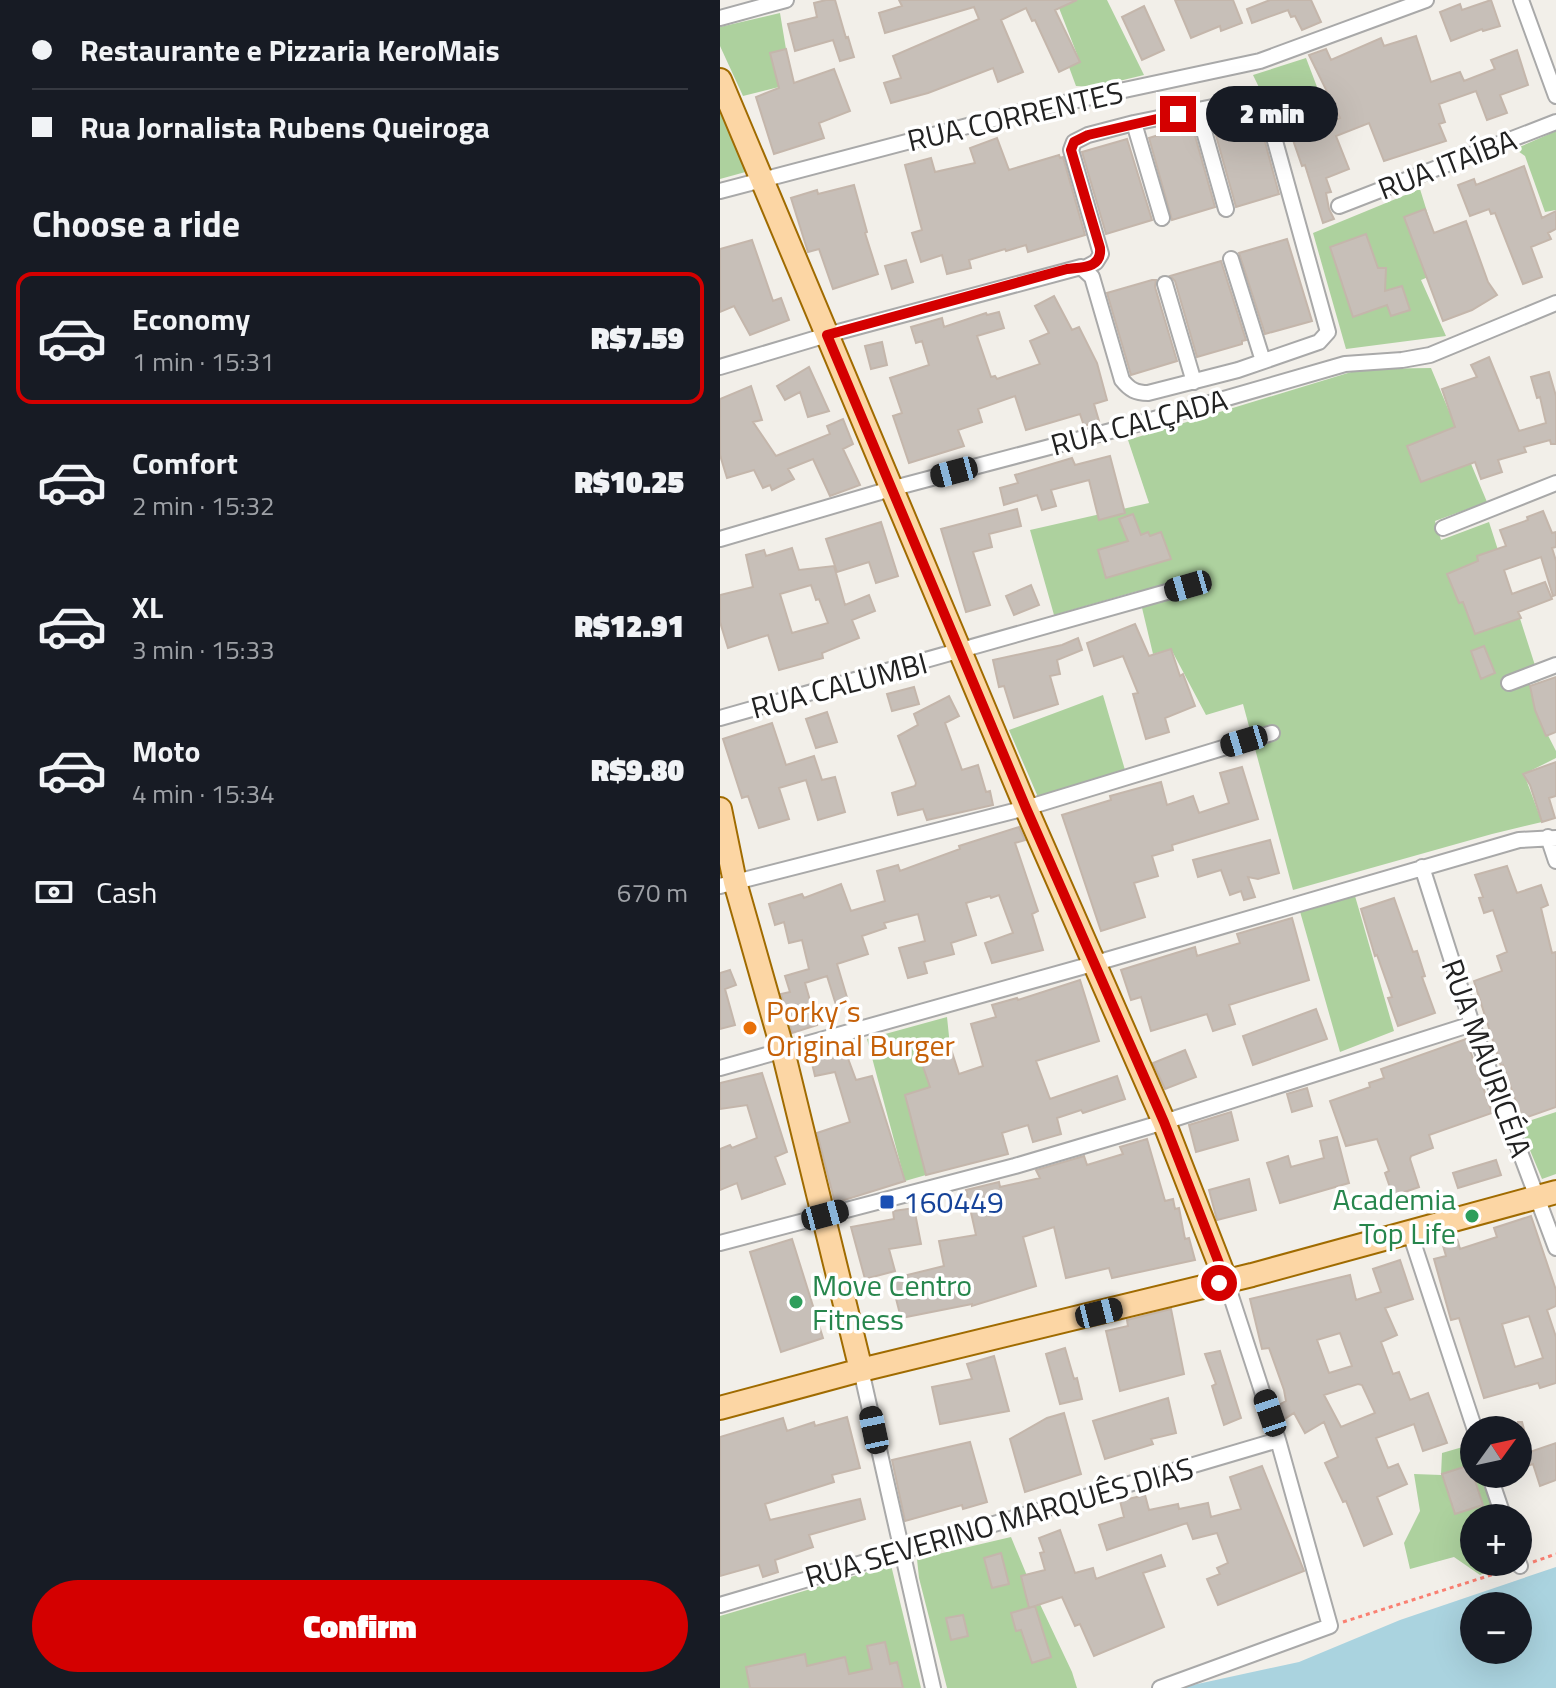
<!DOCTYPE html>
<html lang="en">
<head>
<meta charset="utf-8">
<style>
  :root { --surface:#171b24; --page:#20242c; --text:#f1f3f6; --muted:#9ea1a6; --line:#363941; --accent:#d40000 }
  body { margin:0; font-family:"Titillium Web",sans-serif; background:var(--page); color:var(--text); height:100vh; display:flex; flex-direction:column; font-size:30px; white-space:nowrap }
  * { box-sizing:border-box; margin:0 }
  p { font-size:26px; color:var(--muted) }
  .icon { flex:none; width:44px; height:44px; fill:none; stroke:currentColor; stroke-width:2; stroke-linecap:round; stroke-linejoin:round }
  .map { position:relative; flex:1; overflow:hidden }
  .sheet { display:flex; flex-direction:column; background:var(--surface); width:720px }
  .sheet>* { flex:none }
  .banner { display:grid; align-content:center; height:176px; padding:0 32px; background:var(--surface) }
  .needle { width:52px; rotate:57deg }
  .controls { position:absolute; left:740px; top:1416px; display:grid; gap:16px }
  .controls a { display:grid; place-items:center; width:72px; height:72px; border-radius:50%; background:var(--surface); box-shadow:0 8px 32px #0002; font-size:40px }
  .end { position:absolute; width:36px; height:36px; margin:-18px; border:10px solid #d40000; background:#fff; box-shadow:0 0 0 4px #fff }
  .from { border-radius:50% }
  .bubble { position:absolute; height:56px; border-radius:28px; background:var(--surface); box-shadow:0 8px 32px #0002; font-size:26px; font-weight:800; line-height:56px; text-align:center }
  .car { position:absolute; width:24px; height:48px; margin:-24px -12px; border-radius:10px; box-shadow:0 0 6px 2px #0007; background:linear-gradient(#222 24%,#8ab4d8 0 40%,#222 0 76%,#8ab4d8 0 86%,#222 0) }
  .banner b { display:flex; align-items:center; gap:28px; height:76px; font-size:30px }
  .banner b+b { border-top:2px solid var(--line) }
  .banner i { width:20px; height:20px; background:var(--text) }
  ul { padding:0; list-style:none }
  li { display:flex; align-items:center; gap:24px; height:132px; margin:0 16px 12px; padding:0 16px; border:4px solid transparent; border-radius:16px }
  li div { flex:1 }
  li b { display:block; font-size:30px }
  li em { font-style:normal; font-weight:800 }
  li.selected { border-color:var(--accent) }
  li>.icon { width:72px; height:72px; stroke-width:1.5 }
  h2 { padding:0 32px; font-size:36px; line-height:96px }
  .pay { display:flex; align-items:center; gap:20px; height:88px; padding:0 32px; font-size:30px }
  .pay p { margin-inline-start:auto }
  .cta { display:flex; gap:16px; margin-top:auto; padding:16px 32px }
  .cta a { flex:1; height:92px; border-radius:48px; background:var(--accent); color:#fff; font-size:32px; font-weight:800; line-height:92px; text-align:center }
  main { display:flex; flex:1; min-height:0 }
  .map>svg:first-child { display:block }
</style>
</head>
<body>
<main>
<section class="sheet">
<div class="banner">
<b><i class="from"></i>Restaurante e Pizzaria KeroMais</b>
<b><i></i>Rua Jornalista Rubens Queiroga</b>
</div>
<h2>Choose a ride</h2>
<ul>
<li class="selected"><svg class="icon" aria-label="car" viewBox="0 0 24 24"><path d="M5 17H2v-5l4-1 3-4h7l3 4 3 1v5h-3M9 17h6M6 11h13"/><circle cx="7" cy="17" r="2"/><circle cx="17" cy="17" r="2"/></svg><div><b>Economy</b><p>1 min · 15:31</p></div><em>R$7.59</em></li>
<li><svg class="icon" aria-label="car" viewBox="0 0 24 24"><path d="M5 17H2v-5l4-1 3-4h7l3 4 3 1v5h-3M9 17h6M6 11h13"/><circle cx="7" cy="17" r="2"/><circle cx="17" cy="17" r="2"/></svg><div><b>Comfort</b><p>2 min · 15:32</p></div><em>R$10.25</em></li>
<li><svg class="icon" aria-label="car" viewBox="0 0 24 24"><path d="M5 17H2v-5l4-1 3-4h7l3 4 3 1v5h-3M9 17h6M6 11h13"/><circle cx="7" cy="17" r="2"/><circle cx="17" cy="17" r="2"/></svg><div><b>XL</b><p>3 min · 15:33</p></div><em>R$12.91</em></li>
<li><svg class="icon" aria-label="car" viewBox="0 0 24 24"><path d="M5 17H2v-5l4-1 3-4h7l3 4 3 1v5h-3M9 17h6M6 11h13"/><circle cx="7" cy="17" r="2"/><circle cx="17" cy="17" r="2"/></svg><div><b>Moto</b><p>4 min · 15:34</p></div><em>R$9.80</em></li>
</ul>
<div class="pay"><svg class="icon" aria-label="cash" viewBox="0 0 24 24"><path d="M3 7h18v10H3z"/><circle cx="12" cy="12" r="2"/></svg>Cash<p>670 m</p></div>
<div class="cta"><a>Confirm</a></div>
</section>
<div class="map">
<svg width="836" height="1688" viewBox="0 0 836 1688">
  <rect width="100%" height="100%" fill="#f2efe9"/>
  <path fill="#add19e" d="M357,0h30l37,75 -50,12 -18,-1 -7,-19 11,-5 -21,-54z
    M60,13l6,36 -16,4 9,34 -36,9 -23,-50v-19z
    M586,58l24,63 -47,16 -30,-62z
    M0,111l29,60 -29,8z
    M836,131v79l-11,2 -20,-56 -10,-7z
    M700,189l25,81 -24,10 25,56 -100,13 -33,-116z
    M711,368l56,134 -52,19 6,19 48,-18 51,159 -10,3 5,26 21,41v7l-32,16 18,48 -50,12 -199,56 -50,-186 -37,11 -35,-66 -18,5 -15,-63 -84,24 -24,-85 119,-27 -21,-63 233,-71z
    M383,695l22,75 -87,27 -29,-67z
    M635,896l39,135 -54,21 -41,-144z
    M227,1017l3,29 -31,9 11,32 -25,8 21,80 -21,6 -38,-142z
    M836,1112v62l-14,5 -23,-55z
    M753,1444l1,30h9l15,44h-24v44h35l-29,13 -26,-18 -44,12 -6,-26 16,-32 -6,-37 27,1 1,-22z
    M291,1537l19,46 42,89 5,16h-130l-28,-110 -2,-19z
    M171,1565l30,123h-201v-72z"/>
  <path fill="#aad3df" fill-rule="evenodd" d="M836,1567v121h-377l120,-26 101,-42zM754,1606h44v44h-44z"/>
  <path fill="#c7bfb8" stroke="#c4b6ab" stroke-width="2" fill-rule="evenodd" d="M106,0h9l11,38 2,-1 6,20 -14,4 -7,-21 -38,11 -7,-27 29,-7 -3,-14z
    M179,0h178l-22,10 25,52 -21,10 -24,-52 -3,1 -6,-13 -25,12 22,52 -25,10 -5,-14 -65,25 -37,10 -7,-20 17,-5 -8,-22 86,-37 -5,-12 -89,26 -6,-20 23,-7z
    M455,0h58l9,23 -21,8 -1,-5 -29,12z
    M550,0h41l10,22 -19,8 -7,-14 -4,1 -3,-7 -36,13 -5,-14z
    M771,0l9,26 -17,5 -1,-2 -31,12 -11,-29 20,-8 2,6z
    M424,6l20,44 -22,10 -20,-43z
    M696,36l15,46 29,-10 4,9 31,-12 -4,-9 26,-10 11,35 -28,10 7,18 -20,7 -11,-29 -37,13 6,18 -6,2 7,17 -62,20 -15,-38 -33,13 13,33 -23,9 5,14 -5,1 3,16 5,10 -11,4 -18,-58 -3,1 -10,-29 48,-19 -31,-63 17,-6 5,11 50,-22 3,8z
    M66,49l8,34 40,-14 16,42 -31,12 5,15 -50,16 -18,-57 23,-9 -9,-35z
    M534,113l7,14 18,67 -43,13 -23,-82z
    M472,125l23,82 -43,13 -23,-82z
    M277,138l12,32 50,-15 1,3 3,-1 22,78 -57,17 -2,-7 -20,6 -1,-2 -36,11 2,8 -24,6 -5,-19 -21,7 -9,-29 10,-3 -17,-65 26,-7 4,14 40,-9 -5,-15z
    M407,139l25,81 -46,14 -24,-82z
    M804,166l18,52 14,-7v18l-8,4 3,6 -20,8 11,30 -19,7 -28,-71 -4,1 -2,-5 -19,7 -12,-31 16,-6 2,6z
    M134,185l13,47 -2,1 13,41 -45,15 -14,-40 -11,3 -17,-54 26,-8 1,4z
    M705,209l9,24 32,-12 22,61 9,13 -25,15 -29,11 -39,-104z
    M646,234l12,34h8l-1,23 17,-5 8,24 -19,6 -4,-11 -34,12 -23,-70z
    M567,239l25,82 -47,13 -26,-81z
    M32,240l21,61 8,-3 8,22 -39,15 -16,-29 -14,6v-63z
    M186,260l7,22 -21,7 -7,-23z
    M501,261l25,79 -4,1v3l-45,13 -22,-76 -5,-5z
    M432,280h4l-1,7 22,74 -46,14 -24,-82z
    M334,296l18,34 7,-3 18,36 10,37 -13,4 5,17 -15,5 -4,-12 -54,16 -11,-34 -37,13 4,13 -24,8 6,16 -55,17 -16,-47 9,-3 -12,-35 39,-13 -7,-24 -6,2 -5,-16 31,-9 2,9 42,-14 1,2 12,-3 5,16 -27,8 14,41 4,-1 2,3 43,-15 -10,-23 19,-8 -14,-27z
    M162,342l5,23 -16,4 -6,-23z
    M769,357l30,74 27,-8 -6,-26 -3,1 -6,-21 18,-5 7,24v48h-5l-1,-4 -26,7 2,5 -28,8 4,12 -21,7 -6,-17 -54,20 -14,-36 48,-19 -13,-38 35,-12 -6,-12z
    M89,367l20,44 -21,6 -8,-25 -15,8 -8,-14z
    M31,386l11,34 -9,2 23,34 54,-22 -3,-8 16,-7 10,25 -10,5 17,36 -30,11 -17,-37 -25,10 6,10 -22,11 -2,-5 -7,3 -9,-18 -27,8 -7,-23v-56z
    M390,456l15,57 -26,7 -10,-40 -38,10 5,16 -14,4 -5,-15 -33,10 -4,-17 18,-5 -3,-8 57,-17 3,7z
    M297,509l4,17 -32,8 3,13 -19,5 17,53 -24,7 -25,-83z
    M823,511l9,22 4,-1v15l-4,1 4,13v34l-3,1 -12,-39 -37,13 8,24 33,-12 7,17 -34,13 3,6 -46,16 -12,-32 -4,1 -12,-29 31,-13 -1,-5 29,-10 -6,-16 28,-10 -1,-3z
    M413,514l8,21 7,-3 2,4 11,-4 10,27 -65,19 -8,-28 30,-9 -9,-22z
    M161,522l17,54 -22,7 -7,-21 -32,10 -11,-33z
    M72,548l7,22 35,-4 11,39 24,-10 6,16 -23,9 7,18 -37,15 1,5 -44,12 -11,-35 -40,13 -8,-26v-27l33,-8 -7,-32 18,-5 2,6zM91,585l5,15 3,-1 9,24 -36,10 -12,-39z
    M311,585l8,20 -25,10 -8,-19z
    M415,624l14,32 22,-7 9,27 3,-2 12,32 -30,12 4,14 -23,7 -13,-45 5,-1 -15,-37 -29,10 -7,-23z
    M358,638l4,12 -25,10 3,14 -10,2 8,28 -44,14 -10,-32 -5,1 -6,-27 69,-15z
    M764,646l11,27 -14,6 -10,-28z
    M836,677v55l-10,4 -11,-26 -5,-24z
    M194,687l5,17 -27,7 -5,-17z
    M229,696l10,20 -14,7 17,47 16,-5 8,27 4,-1 3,14 -66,15 -4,-11 -25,6 -6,-22 23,-7 1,-3 -18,-47 20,-11 -4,-11z
    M107,712l10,30 -21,6 -10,-29z
    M52,723l14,42 28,-9 8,24 13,-3 10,35 -27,8 -12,-40 -27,8 10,31 -30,9 -11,-32 -6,2 -19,-59z
    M836,762v34l-7,2 6,20 -13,4 -12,-37 -7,-11z
    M522,767l16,52 -86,26 1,5 -21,6 6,20 -24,7 11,34 -44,14 -39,-116 49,-15 -1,-4 51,-14 6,23 26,-9 6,17 30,-10 -9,-30z
    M299,827l6,13 -10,3 23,68 -6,3 11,36 -51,13 -7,-20 28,-10 -14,-38 -8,3 -1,-2 -24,7 10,32 -25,8 3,11 -30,8 3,11 -19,5 -9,-30 26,-7 -7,-27 -34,9 2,5 -24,8 6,18 -31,10 12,40 -12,4 -10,-32 -22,7 12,42 -25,8 -11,-39 9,-2 -5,-16 24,-7 -7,-29 -13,3 -5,-21 -9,3 -6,-21 33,-10 2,4 37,-14 10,27 34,-10 -8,-30 21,-6 2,6 60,-22 -1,-3z
    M550,840l9,33 -21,6 -10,-2 7,20 -11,3 -3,-9 -11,4 -9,-25 -23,7 -5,-17z
    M787,866l10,27 24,-8 7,20 -7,3 11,45 4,-1v155l-34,12 -19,-54 -2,1 -27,-85 28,-10 -5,-15 10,-4 -14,-42 -9,3 -5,-15 4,-1 -8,-22z
    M674,898l19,54 4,-1 8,25 -3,1 13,36 -37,13 -10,-28 4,-1 -15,-42 -2,1 -14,-47z
    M572,918l17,62 -80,25 6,19 -22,7 -6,-17 -56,17 -10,-34 -10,3 -10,-30 74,-23 2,9 43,-13 -3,-9z
    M10,970l6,15 -11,4 10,36 -15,4v-56z
    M360,980l19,61 -63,20 14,38 67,-23 8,23 -42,14 -2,-3 -24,8 4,16 -28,8 -5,-17 -26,8 6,21 -82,21 -21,-80 25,-8 -11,-32 31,-9 9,28 24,-8 -12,-42 25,-7 -4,-12 25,-7 1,2z
    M596,1009l11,30 -74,26 -10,-29z
    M746,1039l26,74 -63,22 4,13 -22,8 -1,3 9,28 -26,9 -8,-23 4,-2 -12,-32 -31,7 -16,-45 40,-14 -1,-4 15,-5 -3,-9z
    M465,1050l11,27 -31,12 -12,-26z
    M126,1053l10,27 16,-4 33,105 -70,22 -18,-70 33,-11 -15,-50 -20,4 -4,-17 17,-3 1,3z
    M42,1073l25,79 -12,5 10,27 -43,15 -5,-16 -17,7v-41l10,-4 2,3 25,-10 -10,-33 -27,4v-26z
    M587,1088l5,18 -20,6 -5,-18z
    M511,1112l7,28 -42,12 -7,-27z
    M617,1137l12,46 -69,20 -13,-40 21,-7 3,11 33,-9 -4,-17z
    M427,1139l18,62 8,-2 2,10 4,-1 6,31 4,-1 6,22 -83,18 -3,-10 -43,10 -12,-51 -31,10 13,49 -64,20v-2l-71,14 -10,-39 53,-13 -5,-25 37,-6 -10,-45 33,-8 1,5 40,-9 -4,-8 48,-14 3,9 36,-11 -3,-7z
    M776,1160l5,15 -43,13 -5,-15z
    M529,1179l7,31 -39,10 -8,-30z
    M194,1208l7,36 -32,5 6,22 -30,8 -14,-52 43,-8 -1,-8z
    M811,1216l25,74v16l-9,4 9,27v46l-16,5 -2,-5 -54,15 -25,-80 -8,2 -17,-61 12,-3 -5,-17 15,-4 4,14 37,-12 -3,-9zM809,1316l14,42 -28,9 -13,-43z
    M72,1239l31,99 -42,14 -31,-100z
    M680,1260l13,39 -28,9 12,27 -16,7 12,32 6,-2 11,28 18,-7 19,50 -24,8 -9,-27 -38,14 12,30 10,-4 9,20 -30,13 15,37 -28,12 -18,-45 -3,1 -18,-39 13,-6 -14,-35 -19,11 -11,-20 -11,7 -2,-4 -4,-10 9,-5 -2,-11 -15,-42 -7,1 -12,-50 100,-24 6,25 25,-8 -8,-23zM620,1333l12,33 -23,7 -12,-33zM638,1384l4,1 13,28 -34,14 -17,-32z
    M451,1309l13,65 -64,17 -14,-60 22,-5 -1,-6z
    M345,1348l9,31 3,-1 5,21 -22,5 -14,-50z
    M500,1351l21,67 -17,7 -12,-39 4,-2 -11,-30z
    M274,1356l15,55 -69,13 -8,-37 40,-8 -5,-15z
    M448,1398l8,35 -25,6 2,5 -48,15 -12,-38z
    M344,1413l17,61 -56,18 -15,-53 37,-21z
    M127,1417l13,51 -28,7 2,7 -69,22 5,16 90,-21 5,20 -56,16 4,12 -38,13 3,12 -15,5 -4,-12 -39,11v-139l63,-19 4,13 27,-9 1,4z
    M798,1422h4l8,30 26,-9v37l-16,6 -7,-22 -15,5z
    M250,1442l17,60 -24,7 -1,-4 -57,16 -13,-61z
    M750,1465l13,40 -28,9 -13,-40z
    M542,1466l42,105 -86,34 -11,-26 13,-5 -3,-6 11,-5 -11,-30 -24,6 -6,-16 -80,27 -8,-25 25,-8 -4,-16 25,-6 4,15 29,-6 1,5 29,-6 3,14 30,-8 -11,-32z
    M340,1530l15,43 18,-5 3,11 65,-24 4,11 -22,7 21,54 -70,29 -14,-32 -5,2 -13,-29 -33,11 -8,-32 24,-6 -5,-17 4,-1 -5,-14z
    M281,1553l8,31 -17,4 -8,-30z
    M315,1606l16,51 -19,6 -11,-33 -5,1 -5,-18z
    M243,1615l5,21 -17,4 -5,-22z
    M165,1642l5,22 7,-2 6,26h-153l-4,-21 59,-13 2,12 38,-9 4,17 23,-5 -5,-23z"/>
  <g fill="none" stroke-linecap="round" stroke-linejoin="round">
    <g stroke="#a9a9a9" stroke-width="18">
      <path id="street" d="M801,0l35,96
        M0,18l66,-18
        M478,110l28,99
        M414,123l28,95
        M0,191l297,-78 243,-52 166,-61
        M619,206l217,-84
        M511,259l32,102
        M445,284l29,98
        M0,367l107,-32 254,-68 11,10 30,103c8,10 14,13 26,13l90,-23 81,-28 9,-10 -58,-209 -10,-21 -8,-3 -118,24 -46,12 -14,7 -3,8 30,104 -5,8 -11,6
        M723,528l113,-45
        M0,539l174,-51 243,-64 208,-60 57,-4 28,-5 126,-52
        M789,683l47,-18
        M0,718l468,-132
        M828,837l8,24
        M702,867l50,157 84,224
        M0,886l306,-78 246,-75
        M0,1068l376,-105 423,-123 37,-2
        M690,1233l65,197
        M0,1243l295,-77 149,-44 308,-98
        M141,1370l72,318
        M769,1474l15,44
        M798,1561l2,5
        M0,1605l558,-165
        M440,1688l170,-62 -52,-186 -52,-159"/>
    </g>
    <g stroke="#a06b00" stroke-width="26">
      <path id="primary" d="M0,80l306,728 138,314 62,159
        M0,809l15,73 48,169 78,319
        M0,1408l141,-38 391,-95 304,-83"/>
    </g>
    <path stroke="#fa8072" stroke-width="3" stroke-dasharray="4 4" stroke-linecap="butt" d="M813,1562l23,-8
      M623,1622l164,-52"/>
    <use href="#street" stroke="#fff" stroke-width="14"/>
    <use href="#primary" stroke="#fcd6a4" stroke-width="22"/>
  </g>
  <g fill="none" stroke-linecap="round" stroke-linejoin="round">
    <path stroke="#d40000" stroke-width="10" d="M458,114l-90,21 -14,7 -3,8 29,98c2,21 -19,19 -33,21l-240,66 199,473 138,314 62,159 -7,2"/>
  </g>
  <circle fill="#e8710a" stroke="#fff" stroke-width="3" cx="30" cy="1028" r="8"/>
  <rect fill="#1a4fb4" stroke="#fff" stroke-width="3" x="159" y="1194" width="16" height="16" rx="4"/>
  <g fill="#2e9e5b" stroke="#fff" stroke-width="3">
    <circle cx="752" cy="1216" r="8"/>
    <circle cx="76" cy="1302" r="8"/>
  </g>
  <g text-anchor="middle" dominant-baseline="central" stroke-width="7" stroke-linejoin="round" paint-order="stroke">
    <g font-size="30" fill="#222" stroke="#fff">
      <text transform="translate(295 116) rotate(-13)">RUA CORRENTES</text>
      <text transform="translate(727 164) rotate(-21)">RUA ITAÍBA</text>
      <text transform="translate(419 422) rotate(-15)">RUA CALÇADA</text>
      <text transform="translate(119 685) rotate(-15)">RUA CALUMBI</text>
      <text transform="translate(767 1058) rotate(70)">RUA MAURICÉIA</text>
      <text transform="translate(279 1522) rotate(-16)">RUA SEVERINO MARQUÊS DIAS</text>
    </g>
    <g font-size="30" fill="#c56008" stroke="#fff" text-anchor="start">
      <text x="46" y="1011">Porky´s<tspan x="46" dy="34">Original Burger</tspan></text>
    </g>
    <g font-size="30" fill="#27864d" stroke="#fff" text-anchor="end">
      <text x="736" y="1199">Academia<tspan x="736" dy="34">Top Life</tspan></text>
      <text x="92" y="1285" text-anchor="start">Move Centro<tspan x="92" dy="34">Fitness</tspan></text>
    </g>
    <g font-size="30" fill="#164399" stroke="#fff" text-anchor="start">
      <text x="183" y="1202">160449</text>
    </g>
  </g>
</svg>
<div class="controls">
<a><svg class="needle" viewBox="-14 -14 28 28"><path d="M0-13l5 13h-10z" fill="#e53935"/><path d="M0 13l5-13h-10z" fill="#9ea1a6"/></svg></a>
<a>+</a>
<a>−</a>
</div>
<i class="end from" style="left:499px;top:1283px"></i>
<i class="end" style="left:458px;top:114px"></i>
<div class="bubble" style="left:486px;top:86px;width:132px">2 min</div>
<i class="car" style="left:234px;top:472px;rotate:255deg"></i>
<i class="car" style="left:468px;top:586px;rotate:254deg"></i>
<i class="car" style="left:524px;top:741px;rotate:253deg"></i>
<i class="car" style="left:105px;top:1215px;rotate:75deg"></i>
<i class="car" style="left:379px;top:1313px;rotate:76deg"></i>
<i class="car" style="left:550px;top:1413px;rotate:341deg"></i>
<i class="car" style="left:154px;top:1430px;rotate:348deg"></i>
</div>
</main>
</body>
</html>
